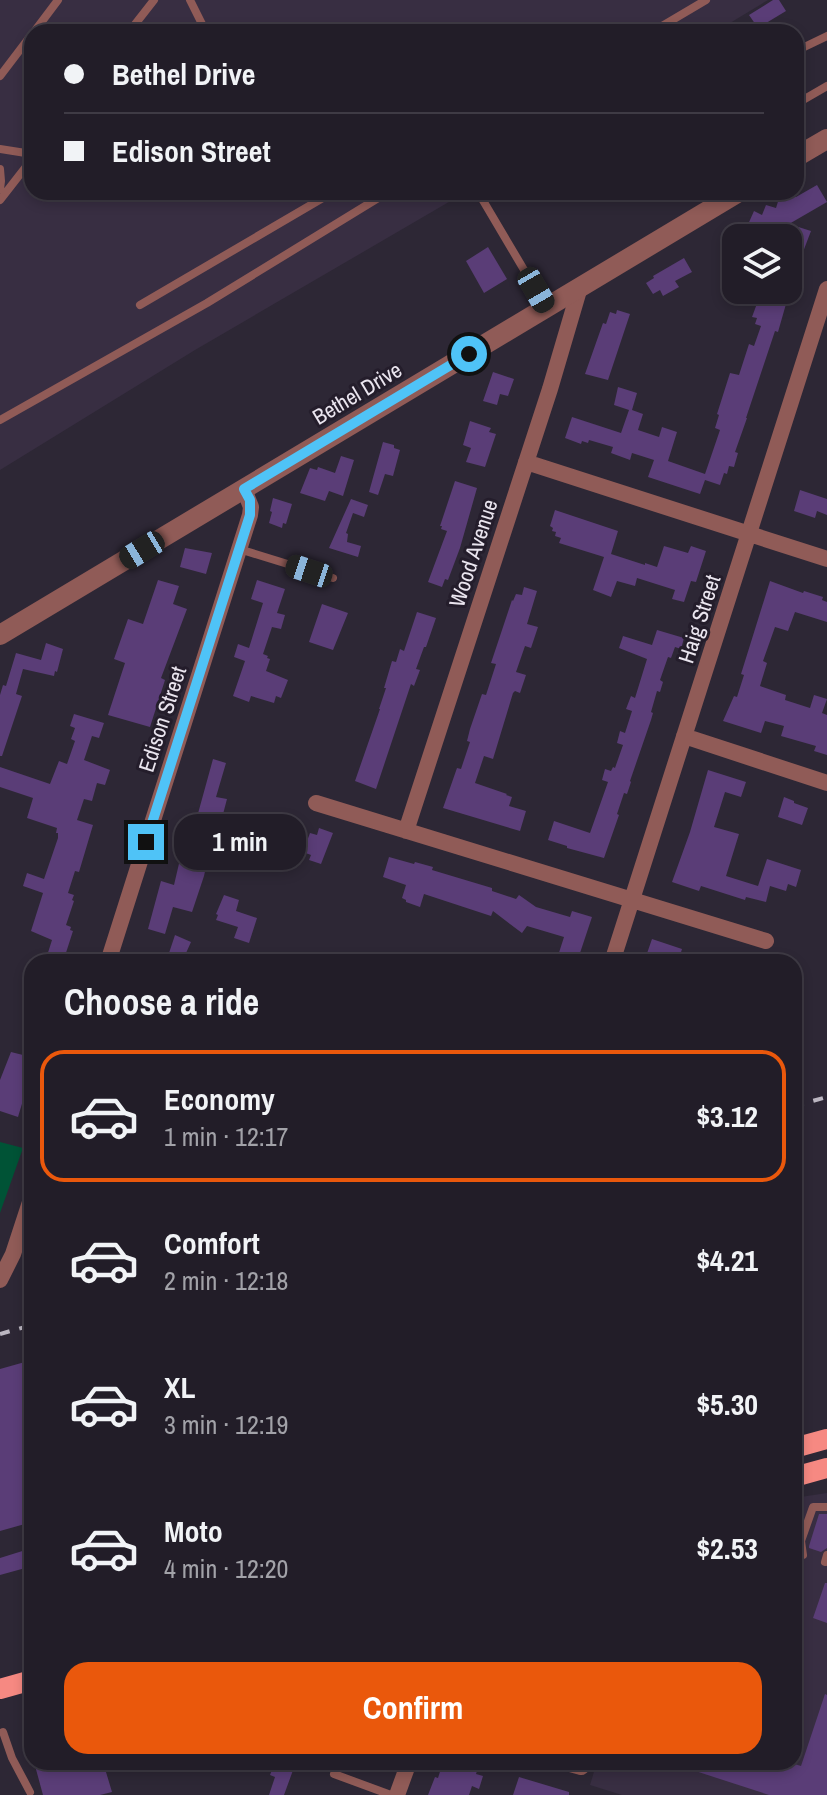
<!DOCTYPE html>
<html lang="en">
<head>
<meta charset="utf-8">
<style>
  :root { --surface:#221d28; --page:#2a2630; --text:#f1f3f6; --muted:#a2a2a8; --line:#3f3b45; --accent:#ea580c }
  body { margin:0; font-family:"Archivo Narrow",sans-serif; background:var(--page); color:var(--text); height:100vh; display:flex; flex-direction:column; font-size:30px; white-space:nowrap }
  * { box-sizing:border-box; margin:0 }
  p { font-size:26px; color:var(--muted) }
  .icon { flex:none; width:44px; height:44px; fill:none; stroke:currentColor; stroke-width:2; stroke-linecap:round; stroke-linejoin:round }
  .map { position:relative; flex:1; overflow:hidden }
  .drawer { position:absolute; left:24px; top:954px; width:778px; height:816px; display:flex; flex-direction:column; background:var(--surface); border-radius:24px; box-shadow:0 4px 12px #0003,0 0 0 2px var(--line) }
  .drawer>* { flex:none }
  .hud { position:absolute; left:24px; top:24px; width:780px; height:176px; border-radius:24px; box-shadow:0 4px 12px #0003,0 0 0 2px var(--line); display:grid; align-content:center; height:176px; padding:0 40px; background:var(--surface) }
  .buttons { position:absolute; left:722px; top:224px; display:grid; gap:16px }
  .buttons a { display:grid; place-items:center; width:80px; height:80px; border-radius:16px; background:var(--surface); box-shadow:0 4px 12px #0003,0 0 0 2px var(--line); font-size:40px }
  .end { position:absolute; width:36px; height:36px; margin:-18px; border:10px solid #4fc3f7; background:#111; box-shadow:0 0 0 4px #111 }
  .from { border-radius:50% }
  .bubble { position:absolute; height:56px; border-radius:24px; background:var(--surface); box-shadow:0 4px 12px #0003,0 0 0 2px var(--line); font-size:26px; font-weight:800; line-height:56px; text-align:center }
  .car { position:absolute; width:24px; height:48px; margin:-24px -12px; border-radius:10px; box-shadow:0 0 6px 2px #0007; background:linear-gradient(#222 24%,#8ab4d8 0 40%,#222 0 76%,#8ab4d8 0 86%,#222 0) }
  .hud b { display:flex; align-items:center; gap:28px; height:76px; font-size:30px }
  .hud b+b { border-top:2px solid var(--line) }
  .hud i { width:20px; height:20px; background:var(--text) }
  ul { padding:0; list-style:none }
  li { display:flex; align-items:center; gap:24px; height:132px; margin:0 16px 12px; padding:0 24px; border:4px solid transparent; border-radius:24px }
  li div { flex:1 }
  li b { display:block; font-size:30px }
  li em { font-style:normal; font-weight:800 }
  li.active { border-color:var(--accent) }
  li>.icon { width:72px; height:72px; stroke-width:1.5 }
  h2 { padding:0 40px; font-size:36px; line-height:96px }
  .button { display:flex; gap:16px; margin-top:auto; padding:16px 40px }
  .button a { flex:1; height:92px; border-radius:24px; background:var(--accent); color:#fff; font-size:32px; font-weight:800; line-height:92px; text-align:center }
  .map>svg:first-child { display:block }
</style>
</head>
<body>
<div class="map">
<svg width="827" height="1795" viewBox="0 0 827 1795">
  <rect width="100%" height="100%" fill="#2d2735"/>
  <path fill="#382e42" d="M0,0h768l-53,32h-683v160h434l-271,158 -195,120z
    M827,1493v302h-205l-32,-10 7,-23h197v-264z"/>
  <path fill="#005336" d="M0,1142l23,6 -23,65z"/>
  <path fill="#5a3d77" d="M773,0h6l7,11 -28,17 -9,-13z
    M817,185l10,17 -38,22 22,7 -21,55h-2v-48h-46l12,-27 8,4 4,-10 10,3 5,-16 15,5z
    M488,247l19,32 -23,14 -18,-32z
    M684,258l8,14 -17,9 4,6 -16,9 -3,-6 -7,4 -7,-11 8,-5 -1,-2z
    M762,290h28l-12,42 -3,-1 -29,87h1l-12,34 3,1 -4,14 -5,-1 -2,8 -3,-1 -4,12 -15,-5 -5,14 -52,-17 6,-17 -22,-7 -2,7 -19,-7 2,-6 -24,-7 -1,3 -6,-2 -1,3 -16,-6 7,-21 49,16 8,-23 -15,-5 4,-18 19,6 -5,17 11,4 -5,16 21,7 3,-10 15,5 -9,29 37,13 15,-44 -5,-2 4,-13 -2,-1 13,-41 9,2 10,-31 5,2 7,-20 -6,-2 2,-6 -5,-1z
    M617,310l13,4 -22,66 -23,-6 18,-51 3,1 4,-12 6,2z
    M493,372l21,7 -6,17 -8,-2 -3,11 -14,-4z
    M470,421l21,7 -2,4 7,2 -11,33 -19,-5 5,-14 -8,-3z
    M383,442l11,3v3l6,2 -7,26 -8,-2 -7,21 -9,-3z
    M341,456l13,4 -11,36 -14,-5 -4,10 -25,-8 10,-25 7,2 1,-3 17,6z
    M455,481l22,7 -17,60 -12,32 -3,-1 -3,8 -14,-5 19,-51 -6,-2 1,-3h-2z
    M800,490l27,9v16l-10,-4 -2,7 -21,-7z
    M273,498l19,6 -6,20 -3,-1 -1,5 -13,-5 3,-11 -2,-1z
    M351,499l17,6 -4,12 -11,-4 -7,20 2,1 -1,8 14,4 -3,11 -29,-9z
    M555,510l63,21 -7,23 34,11v-2l12,4 7,-21 24,7 3,-7 15,5 -10,31 -5,-1 -7,21 -12,-3 3,-9 -38,-12 -2,8 -18,-5 -6,16 -18,-7 11,-33 -45,-14 2,-5 -6,-2 1,-4 -4,-1 1,-3 -3,-2z
    M185,548l27,5 -6,21 -26,-7z
    M158,580l21,6 -6,18 14,5 -26,69 4,2 -15,47 -42,-12 17,-52 -11,-4 14,-40 15,5z
    M257,580l28,9 -8,24 8,2 -4,14 -9,-2 -9,27 5,2 -1,2 3,1 -4,12 22,9 -7,18 -5,-2 -2,7 -23,-7 -2,6 -16,-6 12,-35 -11,-4 4,-13 11,4 14,-45 -12,-4z
    M770,581l33,12 1,-2 19,6 -1,3 5,2v20l-32,-10 -7,19 -13,-4 -12,34 4,2 -7,23 26,9 -1,5 25,8 4,-13 13,4 -5,14 5,2v40l-13,-4 2,-5 -35,-10 3,-10 -19,-5 -4,12 -38,-12 11,-25 3,1 7,-22 -3,-1z
    M524,587l13,4 -10,33 11,3 -7,21 -6,-2 -9,26 10,3 -6,18 -5,-2 -2,2 -20,66 -9,-3 -9,27 32,11 -1,1 6,2 -3,9 17,5 -6,20 -77,-23 14,-40 4,1 9,-27 -3,-1 3,-12 12,-35 4,1 10,-31 -5,-1 21,-63 1,1 3,-7 6,1z
    M322,604l26,9 -15,37 -24,-8z
    M417,612l19,6 -10,29h-2l-8,22 4,1 -6,16 -3,-2 -35,105 -21,-8 25,-72h-1l7,-21h-2l8,-27 4,1 4,-13 4,2z
    M657,630l27,8 -3,11 -6,-2 -4,11 -3,-1 -8,23 3,2 -3,10 -3,-1 -6,21 2,1 -2,7 -21,61 1,1 -4,12 -3,-1 -7,21 2,1 -15,43 -37,-10v-2l-19,-6 6,-19 36,12 18,-51 -6,-2 3,-11 6,2 2,-4 2,1 8,-23 -6,-2 3,-12 5,2 7,-22 -6,-2 5,-13 4,2 12,-39 -28,-11 4,-12 29,9z
    M46,643l17,6 -6,23 -2,-1 -1,5 -31,-7 -7,25 6,2 -20,60h-2v-61l3,-10 3,1 10,-33 25,7z
    M74,714l30,9 -5,15 -7,-2 -8,24 26,10 -5,15 -8,-2 -5,18 -8,-2 -7,21 16,5 -14,47 -4,-1 -7,22 6,2 -2,5 2,1 -8,24 5,2 -1,3 3,1 -10,31h-18l7,-22 -21,-9 12,-38 -20,-7 4,-13 17,6 14,-41v-5h-2l1,-5 -30,-10 6,-20 -33,-11v-20l50,17 9,-23 8,3 8,-23 -4,-2 4,-11 -5,-2z
    M213,759l13,4 -10,34 11,2 -5,19 -5,-1 -13,59 -12,36 -19,-5 -8,27 -17,-5 13,-48 13,4 7,-30 1,1 6,-20 2,1 4,-9z
    M708,770l38,12 -5,15 -16,-5 -11,35 25,7 -13,42 32,10 9,-27 34,11 -5,17 -8,-3 -2,7 -16,-5 -4,16 -20,-5 -1,3 -44,-14 -2,5 -27,-9 18,-50z
    M784,797l10,4v2l14,5 -6,17 -24,-8z
    M319,828l14,5 -12,31 -12,-4 2,-5 -8,-3 7,-19 7,2z
    M389,857l25,7 1,-2 18,5 -1,3 60,18v3l24,8 3,-4 17,12 34,10 2,-6 20,6 -15,45h-21l8,-25 -37,-11 -5,7 -29,-22 -2,5 -67,-22 -4,13 -14,-5v-2l-4,-2 4,-13 -23,-8z
    M224,895l15,5 -3,11 21,7 -8,25 -15,-5 4,-11 -22,-7 2,-5 -2,-1z
    M175,935l16,7 -9,20h-16z
    M652,939l30,10 -4,13h-34z
    M11,1052l20,5 -7,21 8,2v3l-5,15 -3,-1 -6,20 -18,-6v-31z
    M32,1360v162l-32,9v-162z
    M819,1514h8v34l-6,4 -12,-4v-2z
    M32,1548v15l-4,1 1,3 -29,8v-17z
    M825,1583h2v40l-14,-5z
    M825,1694l2,1v100h-58l-95,-31 1,-2h113l13,4z
    M34,1762h69l9,30 -12,3h-57z
    M275,1762h21l-12,33h-15l6,-18 -5,-2z
    M443,1762h37l-4,12 7,2 -4,13 -7,-3 -3,9h-41l7,-18 3,1z
    M519,1777l50,15v3h-56z"/>
  <g fill="none" stroke-linecap="round" stroke-linejoin="round">
    <path stroke="#905b57" stroke-width="8" d="M190,0l16,32
      M34,32l24,-32
      M129,32l25,-32
      M652,32l54,-32
      M715,32l8,-2 11,2
      M796,51l31,-15
      M0,76l32,-42
      M796,104l31,-18
      M0,149l32,5
      M0,169l1,12 -1,8
      M478,192l68,115
      M0,200l32,-41
      M140,305l193,-113
      M0,420l207,-117 181,-111
      M239,549l94,29
      M803,1555l-2,-14 12,-34h14
      M825,1562l2,-7
      M3,1732l9,26 18,34
      M334,1774l57,21"/>
    <path stroke="#905b57" stroke-width="16" d="M526,462l301,97
      M684,736l143,47
      M316,803l450,138
      M406,831l144,-442 30,-102
      M108,962l142,-447 1,-8 -7,-18
      M612,962l215,-673
      M0,1280l13,-26 19,-58
      M563,1762l18,5 6,-5
      M397,1795l12,-33"/>
    <path stroke="#905b57" stroke-width="20" d="M796,157l31,-18
      M0,635l739,-443"/>
    <path stroke="#f68982" stroke-width="20" d="M794,1448l33,-9
      M794,1477l33,-9
      M0,1689l32,-9"/>
    <path stroke="#bbb6c1" stroke-width="4" stroke-dasharray="10 10" stroke-linecap="butt" d="M794,1106l33,-9
      M0,1334l32,-9"/>
  </g>
  <g fill="none" stroke-linecap="round" stroke-linejoin="round">
    <path stroke="#4fc3f7" stroke-width="10" d="M146,842l104,-327v-15l-6,-11 225,-135"/>
  </g>
  <g text-anchor="middle" dominant-baseline="central" stroke-width="6" stroke-linejoin="round" paint-order="stroke">
    <g font-size="22" fill="#eae5ef" stroke="#241d2b">
      <text transform="translate(357 393) rotate(-31)">Bethel Drive</text>
      <text transform="translate(473 553) rotate(-72)">Wood Avenue</text>
      <text transform="translate(699 619) rotate(-72)">Haig Street</text>
      <text transform="translate(162 719) rotate(-72)">Edison Street</text>
    </g>
  </g>
</svg>
<div class="buttons">
<a><svg class="icon" aria-label="layers" viewBox="0 0 24 24"><path d="M12 4l9 5-9 5-9-5zM3 14l9 5 9-5"/></svg></a>
</div>
<i class="end from" style="left:469px;top:354px"></i>
<i class="end" style="left:146px;top:842px"></i>
<div class="bubble" style="left:174px;top:814px;width:132px">1 min</div>
<i class="car" style="left:536px;top:290px;rotate:150deg"></i>
<i class="car" style="left:142px;top:550px;rotate:239deg"></i>
<i class="car" style="left:309px;top:571px;rotate:288deg"></i>
<div class="hud">
<b><i class="from"></i>Bethel Drive</b>
<b><i></i>Edison Street</b>
</div>
<section class="drawer">
<h2>Choose a ride</h2>
<ul>
<li class="active"><svg class="icon" aria-label="car" viewBox="0 0 24 24"><path d="M5 17H2v-5l4-1 3-4h7l3 4 3 1v5h-3M9 17h6M6 11h13"/><circle cx="7" cy="17" r="2"/><circle cx="17" cy="17" r="2"/></svg><div><b>Economy</b><p>1 min · 12:17</p></div><em>$3.12</em></li>
<li><svg class="icon" aria-label="car" viewBox="0 0 24 24"><path d="M5 17H2v-5l4-1 3-4h7l3 4 3 1v5h-3M9 17h6M6 11h13"/><circle cx="7" cy="17" r="2"/><circle cx="17" cy="17" r="2"/></svg><div><b>Comfort</b><p>2 min · 12:18</p></div><em>$4.21</em></li>
<li><svg class="icon" aria-label="car" viewBox="0 0 24 24"><path d="M5 17H2v-5l4-1 3-4h7l3 4 3 1v5h-3M9 17h6M6 11h13"/><circle cx="7" cy="17" r="2"/><circle cx="17" cy="17" r="2"/></svg><div><b>XL</b><p>3 min · 12:19</p></div><em>$5.30</em></li>
<li><svg class="icon" aria-label="car" viewBox="0 0 24 24"><path d="M5 17H2v-5l4-1 3-4h7l3 4 3 1v5h-3M9 17h6M6 11h13"/><circle cx="7" cy="17" r="2"/><circle cx="17" cy="17" r="2"/></svg><div><b>Moto</b><p>4 min · 12:20</p></div><em>$2.53</em></li>
</ul>
<div class="button"><a>Confirm</a></div>
</section>
</div>
</body>
</html>
